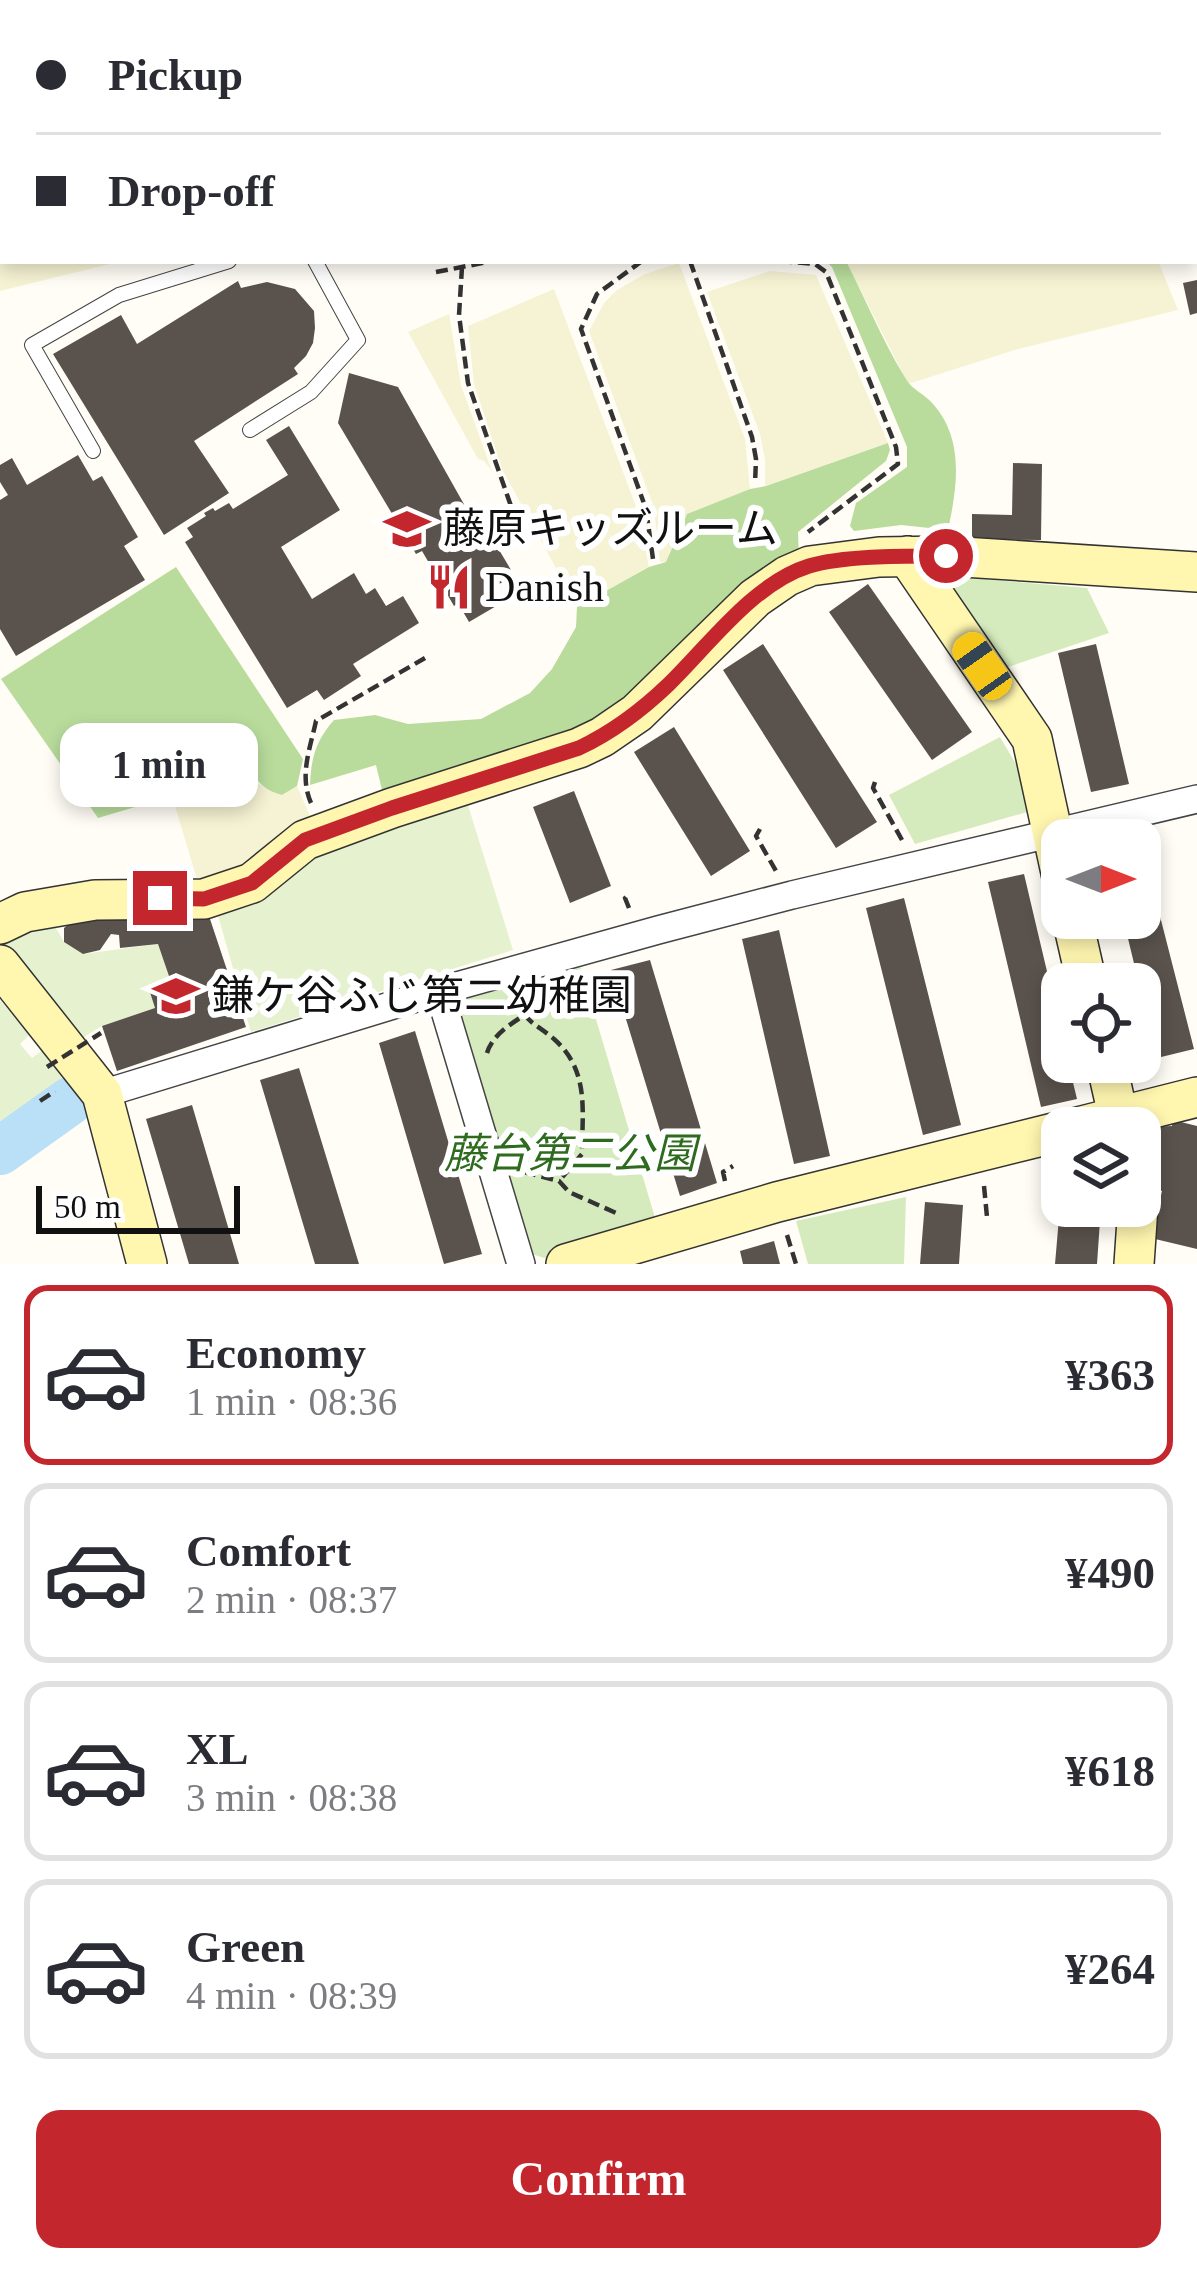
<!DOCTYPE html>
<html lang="en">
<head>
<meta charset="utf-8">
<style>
  :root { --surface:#fff; --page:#f2f2f3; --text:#2b2b33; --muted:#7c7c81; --line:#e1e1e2; --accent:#c4262e }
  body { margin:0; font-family:"Times New Roman","Noto Sans JP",serif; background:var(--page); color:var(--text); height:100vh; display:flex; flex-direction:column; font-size:45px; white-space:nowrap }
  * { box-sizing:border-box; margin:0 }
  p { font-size:39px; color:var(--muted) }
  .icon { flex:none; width:66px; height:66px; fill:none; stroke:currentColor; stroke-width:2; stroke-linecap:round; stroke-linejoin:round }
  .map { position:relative; height:1264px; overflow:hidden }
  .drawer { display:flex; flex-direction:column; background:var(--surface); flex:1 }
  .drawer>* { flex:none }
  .top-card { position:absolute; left:0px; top:0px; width:1197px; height:264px; box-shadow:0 6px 18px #0003; display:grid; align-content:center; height:264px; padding:0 36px; background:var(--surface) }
  .needle { width:78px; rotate:90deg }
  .buttons { position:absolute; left:1041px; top:819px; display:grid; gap:24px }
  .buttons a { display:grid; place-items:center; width:120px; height:120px; border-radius:24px; background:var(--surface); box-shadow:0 6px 18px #0003; font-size:60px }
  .scale { position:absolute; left:36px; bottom:30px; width:204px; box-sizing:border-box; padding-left:12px; border:6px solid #111; border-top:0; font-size:33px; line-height:42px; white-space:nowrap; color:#111; -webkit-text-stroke:9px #fff; paint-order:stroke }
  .end { position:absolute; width:54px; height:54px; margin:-27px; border:15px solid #c4262e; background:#fff; box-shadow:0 0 0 6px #fff }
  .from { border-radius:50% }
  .bubble { position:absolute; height:84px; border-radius:24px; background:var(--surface); box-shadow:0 6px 18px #0003; font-size:39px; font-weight:700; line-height:84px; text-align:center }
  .car { position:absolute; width:36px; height:72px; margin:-36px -18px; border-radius:15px; box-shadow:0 0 9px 3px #0007; background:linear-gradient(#f5c518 24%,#345 0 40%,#f5c518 0 76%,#345 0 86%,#f5c518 0) }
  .top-card b { display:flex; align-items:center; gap:42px; height:114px; font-size:45px }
  .top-card b+b { border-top:3px solid var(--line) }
  .top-card i { width:30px; height:30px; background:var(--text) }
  ul { padding:21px 0 0; list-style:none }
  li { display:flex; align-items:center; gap:36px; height:180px; margin:0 24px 18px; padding:0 12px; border:6px solid var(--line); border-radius:24px }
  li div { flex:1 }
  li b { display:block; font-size:45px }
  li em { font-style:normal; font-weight:700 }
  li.current { border-color:var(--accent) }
  li>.icon { width:108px; height:108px; stroke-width:1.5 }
  .primary-button { display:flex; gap:24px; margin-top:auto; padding:24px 36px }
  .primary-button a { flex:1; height:138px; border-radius:24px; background:var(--accent); color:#fff; font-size:48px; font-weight:700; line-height:138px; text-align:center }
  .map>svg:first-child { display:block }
</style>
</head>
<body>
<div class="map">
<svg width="1197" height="1264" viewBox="0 0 1197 1264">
  <rect width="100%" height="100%" fill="#fffdf5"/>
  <path fill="#f6f3d4" d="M0,0h75l2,3h-74v258h119l-122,30z
    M846,261h312l20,49 -160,39 -110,35z
    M679,263l66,176 5,50 -63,25 -21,48h-6l-6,-54 -65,-177 15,-28 13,-13 28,-16z
    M770,271l46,4 72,168 -123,43v-27l-5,-25 -53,-142z
    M554,289l83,220 12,58 -72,40 -75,-138 -28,-85 -6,-58z
    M449,314l12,71 31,86 -8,-10 -6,-2 -70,-127z
    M242,761l17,23 23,11 15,-9 14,32 -66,55 -46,13 -27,-90z"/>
  <path fill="#d5ebbd" d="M958,577l129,11 22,45 -104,35 -56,-84z
    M1000,737l20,34 14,39 -119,34 -26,-49z
    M579,962l77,259 -112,37 -12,-4 -73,-245 7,-13z
    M906,1197l-2,67h-96l-12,-43z"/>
  <path fill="#b9dc9c" d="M826,261h20c20,39 37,81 60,118 6,11 19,15 27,25 32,36 24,84 15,126l-47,-5 -47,6 -4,-5 6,-23 51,-36v-20l-75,-180z
    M888,443l2,7 -4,11 -88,71 1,28 -201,165 -215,69 -7,-29 -66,20c1,-27 6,-45 24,-65l41,-5 33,9 73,-5 49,-26 22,-24 24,-42 1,-20 72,-40 17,-5 21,-48 63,-25 16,-3z
    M176,567l127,192 -6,27 -15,9c-21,-5 -28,-19 -40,-34l-70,35 -74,22 -97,-139z"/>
  <path fill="#e6f2cf" d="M467,802l46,148 -262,82 -34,-120 96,-64z
    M51,919l13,23 19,12 75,-10 12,35 -22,7 7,22 -53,18 -23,14 -79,-98z
    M0,1000l29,35 -9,9 12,14 11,-8 27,40 -70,52z"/>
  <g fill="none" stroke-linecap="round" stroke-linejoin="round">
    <path stroke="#b9e0f7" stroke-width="48" d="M0,1151l70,-50"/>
  </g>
  <path fill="#5a524d" d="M1197,280v33l-7,2 -7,-32z
    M238,281l3,7 26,-6 28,7 19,22 1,17 -2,15 -7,13 -12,12 4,6 -104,67 35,52 -65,42 -111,-181 68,-39 16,29z
    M349,373l49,14 76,135 6,-4 31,52 -8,5 3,5 -17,10 9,15 -29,17 -11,-19 -4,3 -32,-55 -6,3 -78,-131z
    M289,426l51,84 -59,37 31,52 42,-26 12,21 9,-6 11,18 17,-10 16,27 -66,41 8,12 -37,24 -7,-10 -30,18 -102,-166 8,-5 -6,-9 19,-12 -2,-3 9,-5 2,3 14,-8 4,6 55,-34 -22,-35z
    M78,455l15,26 9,-5 36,61 -14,9 21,34 -129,76 -16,-27v-129l8,-5 -8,-13v-17l12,-7 15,27z
    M1013,463l29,1 -1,76 -69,-1v-25l40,1z
    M868,584l104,148 -40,28 -103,-148z
    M763,644l114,178 -41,26 -113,-178z
    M1096,644l33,140 -38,8 -33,-139z
    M674,727l76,124 -39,25 -77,-124z
    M574,791l37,95 -41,17 -37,-96z
    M1140,838l54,211 -37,9 -34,-140h17z
    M1024,874l38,161v27h6l9,37 -36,8 -53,-225z
    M904,898l57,227 -38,10 -57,-227z
    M118,910h34l5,10 27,-8 24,1 38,114 -129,44 -15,-45 53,-18 -7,-22 22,-7 -12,-35 -38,4 -1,-13 -8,-1 -11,16 -17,4 -19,-12v-14l14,-11 21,-1 19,4z
    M779,930l51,226 -36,8 -52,-225z
    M650,960l67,223 -37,13 -69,-226z
    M415,1031l67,223 -38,10 -65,-221z
    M299,1068l60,196h-44l-55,-184z
    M192,1105l47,159h-50l-43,-145z
    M1173,1120l24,6v123l-46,-11 11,-47 -7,-2 6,-24 -20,-5 8,-33 23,-1z
    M925,1202l38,3 -4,59h-39z
    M1060,1206h41l-4,58h-42z
    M774,1241l6,23h-37l-3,-13z"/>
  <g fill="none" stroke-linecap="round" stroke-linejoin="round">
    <g stroke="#444" stroke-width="16">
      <path id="lane" d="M743,0l4,3
        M897,3l8,-3
        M1004,3l6,-3
        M250,430l61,-38 47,-52 -43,-79
        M93,451l-61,-106 87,-50 110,-34"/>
    </g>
    <g stroke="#444" stroke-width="30">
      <path id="street" d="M1026,0l3,3
        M1194,171l3,3
        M439,991l82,273
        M102,1094l337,-103 219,-61 134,-35 405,-96"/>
    </g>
    <g stroke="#333" stroke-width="42">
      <path id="secondary" d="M907,556l125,183 30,138
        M1072,918l15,66
        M0,924l25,-12 70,-12 109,-1 48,-16 53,-43 87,-32 187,-60 23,-11 35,-24 118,-115 32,-22 23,-10 69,-9 68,-1 250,16
        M0,965l102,129 45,170
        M1106,1062l15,66
        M1074,1128l123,-31
        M566,1264l211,-62 285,-71
        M1134,1264l4,-58"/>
    </g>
    <path stroke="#333" stroke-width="4.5" stroke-dasharray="12 6" stroke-linecap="butt" d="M642,261l-45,33 -16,35 65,180 7,50
      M690,261l62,176 4,22 -1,25
      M780,261l35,3 11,8 70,175 2,17 -90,68
      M462,267l-3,48 9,68 44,126
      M436,272l57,-11
      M875,782l-2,6 29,52
      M311,803c-12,-27 -1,-54 5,-82l109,-63
      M760,829l-4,7 20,35
      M629,908l-4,-10 6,-4
      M517,998c9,26 17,24 37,41 36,32 28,72 28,115l-23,27
      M487,1053c5,-17 22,-28 36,-37
      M40,1101l15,-10
      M524,1172l35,9 10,11 47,21
      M725,1181l-2,-9 10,-6
      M984,1186l3,31
      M787,1235l9,29"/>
    <use href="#lane" stroke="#fff" stroke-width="14"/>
    <use href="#street" stroke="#fff" stroke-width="27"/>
    <use href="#secondary" stroke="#fff6b0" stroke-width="39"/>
    <path stroke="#333" stroke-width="4.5" stroke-dasharray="12 6" stroke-linecap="butt" d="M47,1067l54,-34"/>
  </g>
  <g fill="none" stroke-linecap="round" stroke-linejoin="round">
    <path stroke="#c4262e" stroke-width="15" d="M160,898l44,1 48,-16 53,-43 87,-32 187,-60c34,-16 63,-38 90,-64 40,-39 85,-101 140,-118 36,-11 99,-10 137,-10"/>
  </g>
  <defs>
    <g id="school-bare" transform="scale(3.6)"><path d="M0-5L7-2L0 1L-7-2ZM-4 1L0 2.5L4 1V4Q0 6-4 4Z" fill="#c4262e" stroke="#fff" stroke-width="2.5" paint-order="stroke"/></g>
    <g id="restaurant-bare" transform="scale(3.6)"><path d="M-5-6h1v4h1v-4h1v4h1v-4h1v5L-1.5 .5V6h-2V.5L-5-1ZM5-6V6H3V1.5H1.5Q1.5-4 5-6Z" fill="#c4262e" stroke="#fff" stroke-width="2.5" paint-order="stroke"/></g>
  </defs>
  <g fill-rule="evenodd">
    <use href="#school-bare" x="407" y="529"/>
    <use href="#restaurant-bare" x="449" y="587"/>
    <use href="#school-bare" x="176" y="996"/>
  </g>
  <g text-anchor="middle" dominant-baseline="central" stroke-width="12" stroke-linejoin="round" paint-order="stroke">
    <g font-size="42" fill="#111" stroke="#fff" text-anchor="start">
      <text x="443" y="529">藤原キッズルーム</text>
      <text x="485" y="587">Danish</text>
      <text x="212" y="996">鎌ケ谷ふじ第二幼稚園</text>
    </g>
    <g font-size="42" font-style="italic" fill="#2f6b1f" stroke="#fff">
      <text x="570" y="1154">藤台第二公園</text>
    </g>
  </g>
</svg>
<div class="buttons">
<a><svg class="needle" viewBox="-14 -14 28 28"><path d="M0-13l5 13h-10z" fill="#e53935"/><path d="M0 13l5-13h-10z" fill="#7c7c81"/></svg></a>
<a><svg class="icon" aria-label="locate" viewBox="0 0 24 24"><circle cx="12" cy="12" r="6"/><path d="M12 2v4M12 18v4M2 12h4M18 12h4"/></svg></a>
<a><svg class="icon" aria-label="layers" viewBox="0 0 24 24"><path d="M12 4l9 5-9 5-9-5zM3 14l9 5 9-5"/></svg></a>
</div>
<div class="scale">50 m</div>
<i class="end from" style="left:946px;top:556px"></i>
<i class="end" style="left:160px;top:898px"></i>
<div class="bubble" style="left:60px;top:723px;width:198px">1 min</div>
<i class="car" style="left:982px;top:666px;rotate:325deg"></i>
<div class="top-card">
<b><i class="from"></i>Pickup</b>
<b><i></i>Drop-off</b>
</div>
</div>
<section class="drawer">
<ul>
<li class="current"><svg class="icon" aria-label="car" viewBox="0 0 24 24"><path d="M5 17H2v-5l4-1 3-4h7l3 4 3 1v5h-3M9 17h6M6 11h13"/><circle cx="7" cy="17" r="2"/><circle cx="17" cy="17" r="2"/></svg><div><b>Economy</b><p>1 min · 08:36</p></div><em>¥363</em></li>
<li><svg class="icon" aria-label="car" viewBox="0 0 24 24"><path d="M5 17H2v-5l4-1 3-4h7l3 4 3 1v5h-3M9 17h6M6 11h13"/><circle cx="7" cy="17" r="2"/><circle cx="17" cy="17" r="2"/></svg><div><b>Comfort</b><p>2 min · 08:37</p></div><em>¥490</em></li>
<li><svg class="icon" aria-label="car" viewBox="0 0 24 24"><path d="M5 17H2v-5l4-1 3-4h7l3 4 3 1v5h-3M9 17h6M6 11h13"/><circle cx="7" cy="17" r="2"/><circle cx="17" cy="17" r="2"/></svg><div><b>XL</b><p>3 min · 08:38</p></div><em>¥618</em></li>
<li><svg class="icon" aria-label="car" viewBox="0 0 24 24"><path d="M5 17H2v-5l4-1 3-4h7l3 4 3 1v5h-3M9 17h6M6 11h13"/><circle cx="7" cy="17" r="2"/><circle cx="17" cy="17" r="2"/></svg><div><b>Green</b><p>4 min · 08:39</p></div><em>¥264</em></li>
</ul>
<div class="primary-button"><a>Confirm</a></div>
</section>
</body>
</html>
